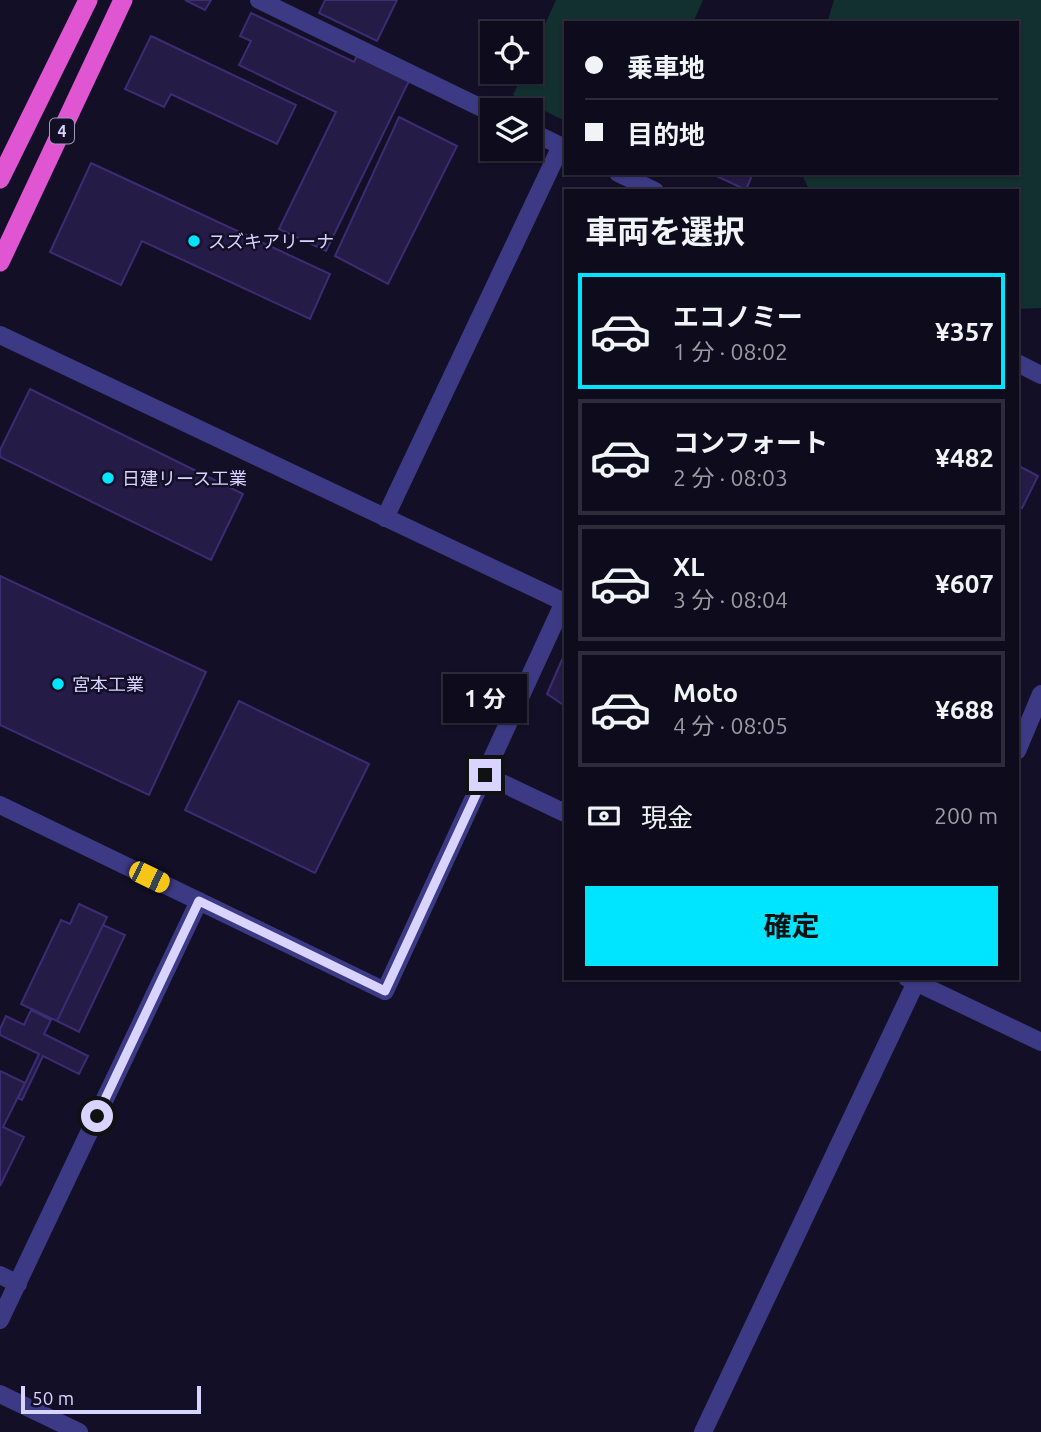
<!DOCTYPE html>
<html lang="ja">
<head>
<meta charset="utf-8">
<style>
  :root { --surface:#0e0b1c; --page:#171425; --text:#f1f3f6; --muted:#9b9ba3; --line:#2e2b3b; --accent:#00e5ff }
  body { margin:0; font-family:Ubuntu,"Noto Sans JP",sans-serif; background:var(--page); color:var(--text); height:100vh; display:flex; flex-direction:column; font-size:26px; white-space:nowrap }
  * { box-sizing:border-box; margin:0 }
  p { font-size:23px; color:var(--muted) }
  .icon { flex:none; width:38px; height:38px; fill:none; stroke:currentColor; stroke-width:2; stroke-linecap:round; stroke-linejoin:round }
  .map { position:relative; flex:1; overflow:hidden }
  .drawer { position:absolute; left:564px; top:189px; width:455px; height:791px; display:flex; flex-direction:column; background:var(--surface); border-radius:0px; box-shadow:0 2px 5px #0004,0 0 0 2px var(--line) }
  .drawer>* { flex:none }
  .hud { position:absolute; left:564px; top:21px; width:455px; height:154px; border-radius:0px; box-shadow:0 2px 5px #0004,0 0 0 2px var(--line); display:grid; align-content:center; height:154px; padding:0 21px; background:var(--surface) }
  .fabs { position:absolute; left:480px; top:21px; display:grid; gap:14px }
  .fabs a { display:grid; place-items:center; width:63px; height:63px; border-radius:0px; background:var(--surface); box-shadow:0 2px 5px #0004,0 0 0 2px var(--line); font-size:35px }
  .scale { position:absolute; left:21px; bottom:18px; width:180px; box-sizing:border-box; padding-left:7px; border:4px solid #d9d4ff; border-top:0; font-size:19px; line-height:24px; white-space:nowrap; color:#d9d4ff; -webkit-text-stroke:5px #130f26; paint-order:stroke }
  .end { position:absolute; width:32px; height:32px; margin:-16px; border:9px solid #d9d4ff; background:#111; box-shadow:0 0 0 4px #111 }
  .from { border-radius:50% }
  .bubble { position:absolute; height:49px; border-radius:0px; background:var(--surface); box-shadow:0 2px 5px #0004,0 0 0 2px var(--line); font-size:23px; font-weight:700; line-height:49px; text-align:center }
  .car { position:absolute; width:21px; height:42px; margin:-21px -10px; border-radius:9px; box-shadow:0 0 5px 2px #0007; background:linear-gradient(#f5c518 24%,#345 0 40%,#f5c518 0 76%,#345 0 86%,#f5c518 0) }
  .hud b { display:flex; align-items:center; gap:24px; height:66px; font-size:26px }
  .hud b+b { border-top:2px solid var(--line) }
  .hud i { width:18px; height:18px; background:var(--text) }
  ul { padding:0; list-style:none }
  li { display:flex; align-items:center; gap:21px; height:116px; margin:0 14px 10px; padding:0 7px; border:4px solid var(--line); border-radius:0px }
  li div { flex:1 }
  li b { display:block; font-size:26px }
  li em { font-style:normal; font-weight:700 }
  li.active { border-color:var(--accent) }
  li>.icon { width:63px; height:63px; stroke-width:1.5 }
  h2 { padding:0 21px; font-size:32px; line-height:84px }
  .pay { display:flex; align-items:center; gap:18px; height:77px; padding:0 21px; font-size:26px }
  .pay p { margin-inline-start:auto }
  .cta { display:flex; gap:14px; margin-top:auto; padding:14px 21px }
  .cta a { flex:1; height:80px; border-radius:0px; background:var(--accent); color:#111; font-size:28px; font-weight:700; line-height:80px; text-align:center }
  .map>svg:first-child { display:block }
</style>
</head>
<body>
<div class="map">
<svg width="1041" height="1432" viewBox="0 0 1041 1432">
  <rect width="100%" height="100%" fill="#130f26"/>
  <path fill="#12302f" d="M556,0h147l-10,23h-128v98l-52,-26 11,-23h6v-15z
    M834,0h207v308l-24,1v-118h-207l-9,-18h216v-150h-190z"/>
  <path fill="#241b47" stroke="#3b2d73" stroke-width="2" d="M185,0h26l-6,10z
    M325,0h72l-20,41 -58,-28z
    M251,13l103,49 3,-6 52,25 -83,170 -47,-22 57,-117 -97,-47 12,-24 -11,-5z
    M151,36l145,69 -19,39 -106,-50 -7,13 -39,-18z
    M399,117l58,29 -69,138 -53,-28z
    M91,163l239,111 -20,45 -168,-78 -21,44 -71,-33z
    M710,173h43l-7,17z
    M30,389l213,105 -32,66 -211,-103v-7z
    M1017,465l21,11 -16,32 -5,-3z
    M0,576l206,96 -57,123 -149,-70z
    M565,653v53l-18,-12z
    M239,701l130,63 -54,109 -130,-63z
    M79,904l28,13 -50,104 -36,-17 40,-84 9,4z
    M103,925l22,10 -46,97 -22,-11z
    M31,1010l20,10 -7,14 44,22 -9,18 -36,-18 -21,44 -4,-2 21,-44 -39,-19v-6l6,-13 18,9z
    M0,1071l25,12 -22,44 21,10 -24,49z"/>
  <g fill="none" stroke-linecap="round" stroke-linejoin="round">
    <path stroke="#3d3a85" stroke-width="18" d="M259,0l233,113
      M530,131l35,17
      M618,173l37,18
      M0,335l564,267 -179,389 -385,-186
      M1017,363l24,12
      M385,518l176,-372
      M485,775l80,38
      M907,978l134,64
      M0,1275l18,9
      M0,1320l199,-419
      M0,1394l79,38"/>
    <path stroke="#3d3a85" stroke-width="18" d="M1017,751l24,-57
      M703,1432l215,-454"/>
    <path stroke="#e055d1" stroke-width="19" d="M0,179l88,-179
      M0,262l123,-262"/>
  </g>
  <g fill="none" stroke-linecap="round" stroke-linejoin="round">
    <path stroke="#d9d4ff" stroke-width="9" d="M97,1116l102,-215 186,90 100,-216"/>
  </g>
  <g fill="#00e5ff" stroke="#130f26" stroke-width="2.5">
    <circle cx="194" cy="241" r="7"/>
    <circle cx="108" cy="478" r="7"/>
    <circle cx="58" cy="684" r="7"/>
  </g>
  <g text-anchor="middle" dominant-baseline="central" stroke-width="5" stroke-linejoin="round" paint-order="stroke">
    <rect fill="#130f26" stroke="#9e99be" stroke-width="2" x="50" y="118.5" width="24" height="25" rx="5"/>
    <g font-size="16" font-weight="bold" fill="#d9d4ff">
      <text x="62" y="131">4</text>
    </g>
    <g font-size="18" fill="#d9d4ff" stroke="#130f26" text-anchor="start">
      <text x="208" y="241">スズキアリーナ</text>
      <text x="122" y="478">日建リース工業</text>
      <text x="72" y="684">宮本工業</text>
    </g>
  </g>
</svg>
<div class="fabs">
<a><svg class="icon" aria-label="locate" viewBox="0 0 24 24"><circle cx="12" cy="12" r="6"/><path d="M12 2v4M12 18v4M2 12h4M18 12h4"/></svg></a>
<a><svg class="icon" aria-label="layers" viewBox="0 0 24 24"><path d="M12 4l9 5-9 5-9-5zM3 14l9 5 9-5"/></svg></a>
</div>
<div class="scale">50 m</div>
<i class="end from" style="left:97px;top:1116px"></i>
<i class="end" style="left:485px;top:775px"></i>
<div class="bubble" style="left:443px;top:674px;width:84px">1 分</div>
<i class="car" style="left:149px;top:877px;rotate:116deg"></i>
<div class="hud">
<b><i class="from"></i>乗車地</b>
<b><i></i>目的地</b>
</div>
<section class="drawer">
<h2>車両を選択</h2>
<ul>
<li class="active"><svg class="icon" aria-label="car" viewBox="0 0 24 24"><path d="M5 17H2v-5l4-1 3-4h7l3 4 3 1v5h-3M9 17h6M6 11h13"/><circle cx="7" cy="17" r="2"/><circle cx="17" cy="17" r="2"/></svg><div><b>エコノミー</b><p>1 分 · 08:02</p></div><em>¥357</em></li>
<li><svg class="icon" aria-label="car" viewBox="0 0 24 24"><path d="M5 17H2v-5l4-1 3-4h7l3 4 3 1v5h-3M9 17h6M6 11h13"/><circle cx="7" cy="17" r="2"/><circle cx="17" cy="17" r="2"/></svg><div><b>コンフォート</b><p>2 分 · 08:03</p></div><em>¥482</em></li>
<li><svg class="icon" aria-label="car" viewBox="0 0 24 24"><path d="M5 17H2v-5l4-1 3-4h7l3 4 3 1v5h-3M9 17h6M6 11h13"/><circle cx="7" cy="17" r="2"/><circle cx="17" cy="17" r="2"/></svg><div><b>XL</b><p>3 分 · 08:04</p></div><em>¥607</em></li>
<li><svg class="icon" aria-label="car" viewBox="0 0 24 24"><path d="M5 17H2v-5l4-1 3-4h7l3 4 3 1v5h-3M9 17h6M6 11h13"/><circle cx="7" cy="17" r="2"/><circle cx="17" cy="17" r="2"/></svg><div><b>Moto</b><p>4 分 · 08:05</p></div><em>¥688</em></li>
</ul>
<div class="pay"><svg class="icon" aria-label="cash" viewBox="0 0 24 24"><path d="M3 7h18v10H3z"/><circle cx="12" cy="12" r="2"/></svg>現金<p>200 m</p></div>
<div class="cta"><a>確定</a></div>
</section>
</div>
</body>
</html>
